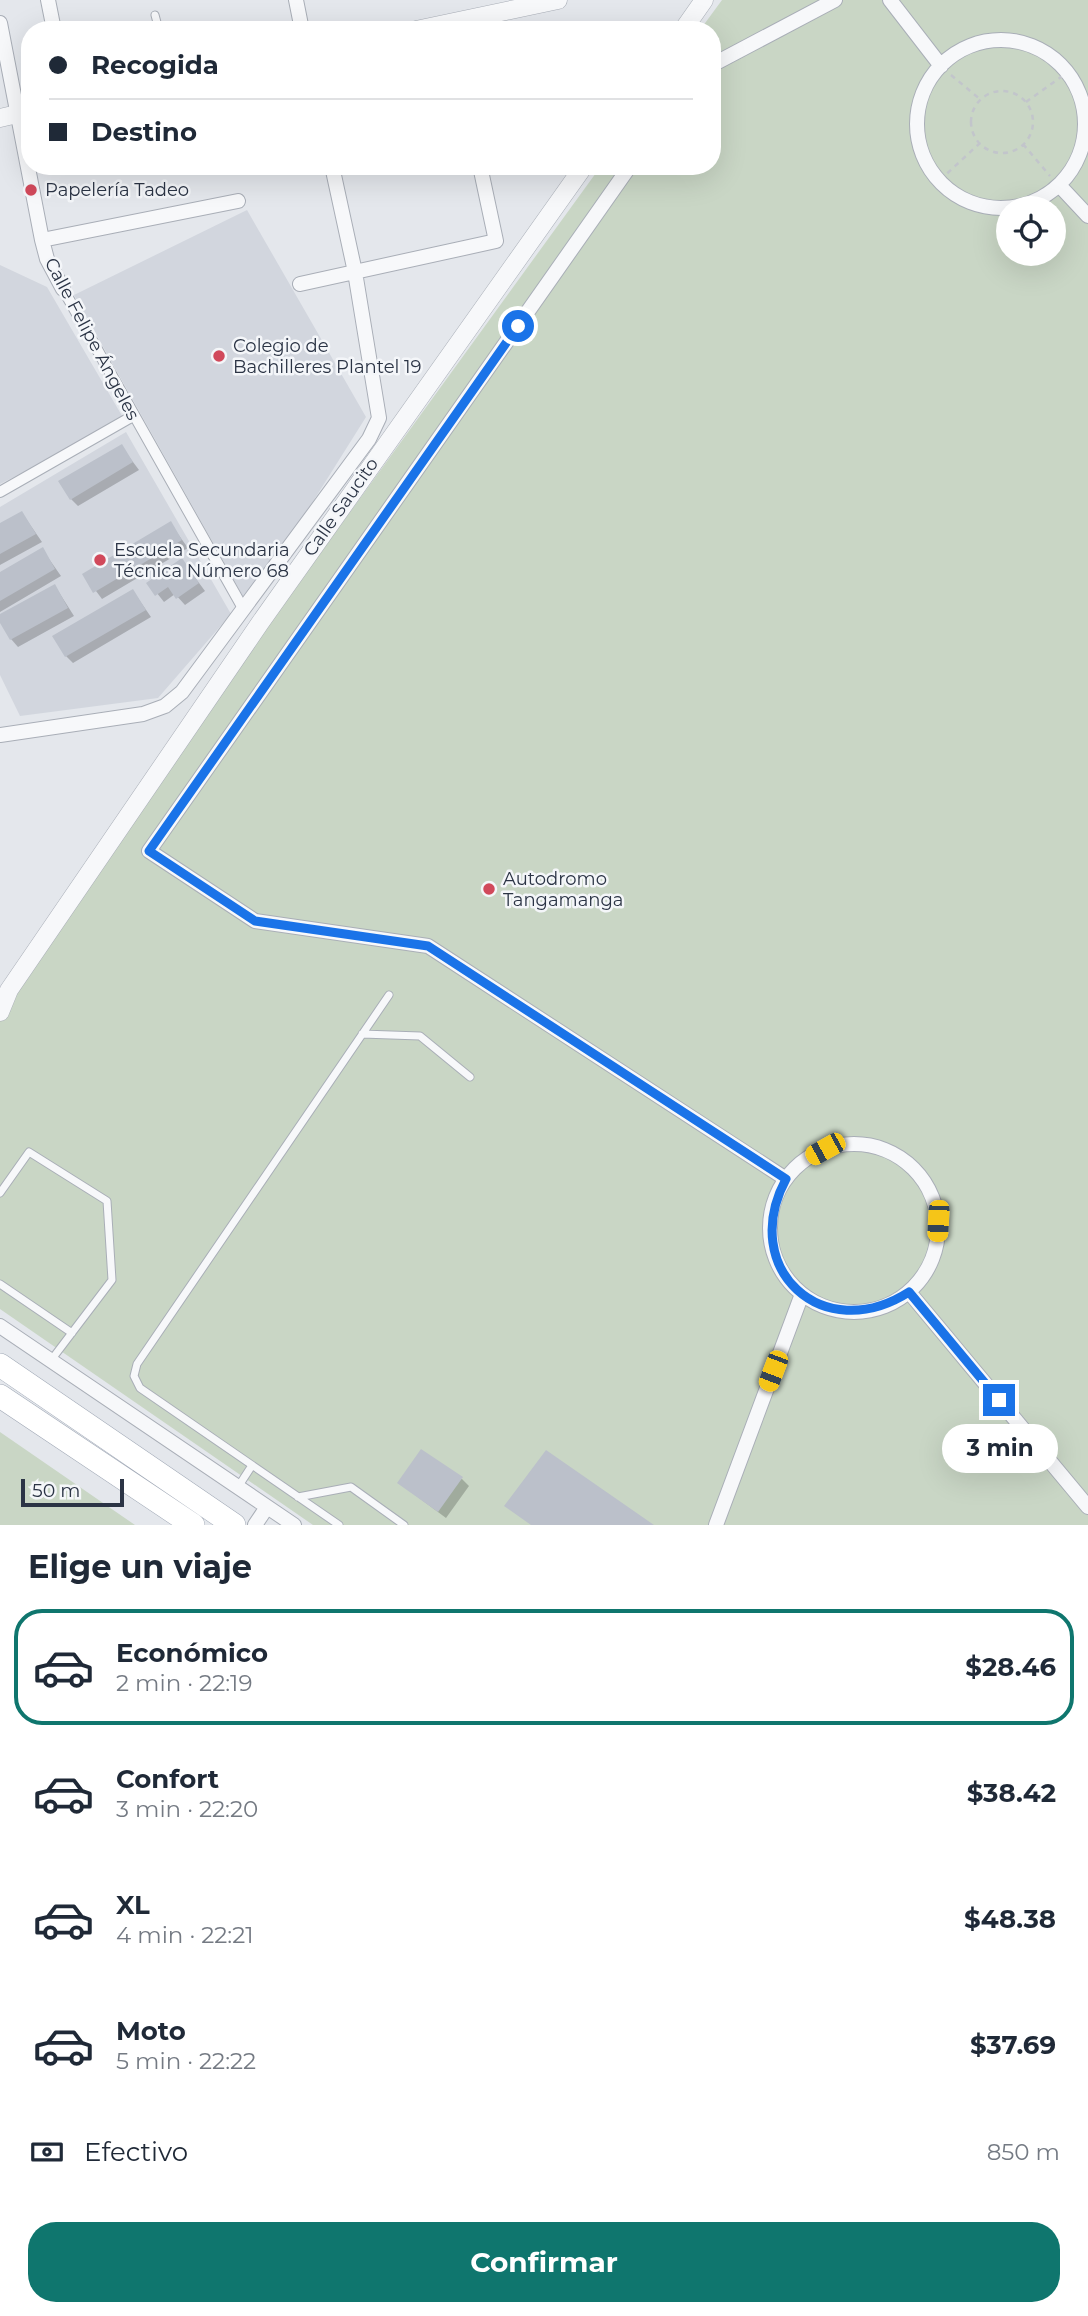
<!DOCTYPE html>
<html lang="es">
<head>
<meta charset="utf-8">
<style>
  :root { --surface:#fff; --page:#f6f6f7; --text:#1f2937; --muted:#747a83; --line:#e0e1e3; --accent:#0f766e }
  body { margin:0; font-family:Montserrat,sans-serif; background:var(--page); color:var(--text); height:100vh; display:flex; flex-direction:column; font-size:26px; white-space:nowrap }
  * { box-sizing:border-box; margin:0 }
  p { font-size:23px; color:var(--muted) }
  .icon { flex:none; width:38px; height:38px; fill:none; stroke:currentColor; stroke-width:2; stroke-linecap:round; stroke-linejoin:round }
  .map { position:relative; height:1525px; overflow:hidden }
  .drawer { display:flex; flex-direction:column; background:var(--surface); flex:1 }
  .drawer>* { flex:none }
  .banner { position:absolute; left:21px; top:21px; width:700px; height:154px; border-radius:28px; box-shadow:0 7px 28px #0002; display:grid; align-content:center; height:154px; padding:0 28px; background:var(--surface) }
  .buttons { position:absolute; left:996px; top:196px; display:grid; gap:14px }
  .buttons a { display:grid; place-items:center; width:70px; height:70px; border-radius:50%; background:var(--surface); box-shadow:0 7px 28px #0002; font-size:35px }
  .scale { position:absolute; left:21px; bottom:18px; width:103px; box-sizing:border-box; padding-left:7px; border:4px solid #2b3445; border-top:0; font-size:19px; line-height:24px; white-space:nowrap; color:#2b3445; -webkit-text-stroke:5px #f4f6f9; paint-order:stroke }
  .end { position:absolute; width:32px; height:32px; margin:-16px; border:9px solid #1a73e8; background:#fff; box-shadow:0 0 0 4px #fff }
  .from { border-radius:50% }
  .bubble { position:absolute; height:49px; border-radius:24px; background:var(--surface); box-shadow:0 7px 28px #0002; font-size:23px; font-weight:700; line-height:49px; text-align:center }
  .car { position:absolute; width:21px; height:42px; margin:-21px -10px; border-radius:9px; box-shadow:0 0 5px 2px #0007; background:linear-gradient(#f5c518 24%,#345 0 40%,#f5c518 0 76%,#345 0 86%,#f5c518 0) }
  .banner b { display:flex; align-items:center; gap:24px; height:66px; font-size:26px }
  .banner b+b { border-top:2px solid var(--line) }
  .banner i { width:18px; height:18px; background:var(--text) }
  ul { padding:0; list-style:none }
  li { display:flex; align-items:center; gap:21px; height:116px; margin:0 14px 10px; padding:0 14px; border:4px solid transparent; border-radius:28px }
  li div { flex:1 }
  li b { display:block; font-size:26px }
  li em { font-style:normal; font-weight:700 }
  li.selected { border-color:var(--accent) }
  li>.icon { width:63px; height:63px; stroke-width:1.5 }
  h2 { padding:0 28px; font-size:32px; line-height:84px }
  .pay { display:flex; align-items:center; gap:18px; height:77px; padding:0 28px; font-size:26px }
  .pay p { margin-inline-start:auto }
  .action { display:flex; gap:14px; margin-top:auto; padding:14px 28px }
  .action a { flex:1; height:80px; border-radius:28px; background:var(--accent); color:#fff; font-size:28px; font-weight:700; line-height:80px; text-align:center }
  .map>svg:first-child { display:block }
</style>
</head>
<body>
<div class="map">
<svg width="1088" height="1525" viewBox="0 0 1088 1525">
  <rect width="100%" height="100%" fill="#e4e7ec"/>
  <path fill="#d2d6de" d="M247,210l119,207 -118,188 -174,-310z
    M0,265l47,22 78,134 -125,63z
    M126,432l105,182 -73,84 -138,18 -20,-41v-168z"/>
  <path fill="#c9d6c5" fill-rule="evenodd" d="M722,0h366v1525h-775l-313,-216v-314l601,-829h111v-136h-12zM1008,208h46v46h-46z
    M0,1432l135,93h-135z"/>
  <path fill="#0003" d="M121,446l18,24 -61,36 -7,-7z
    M22,513l20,29 -42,23v-40z
    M170,523l18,25 -86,51 -18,-24z
    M42,549l19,27 -61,36v-38z
    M182,560l23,31 -20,14 -10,-11 -11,8 -15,-19z
    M55,586l19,30 -56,31 -7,-8 -11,-23z
    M133,591l18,26 -78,46 -7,-7z
    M462,1479l7,7 -23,32 -47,-35z"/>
  <path fill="#bbc0ca" d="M122,444l11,18 -63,38 -12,-19z
    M22,511l14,23 -36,20v-31z
    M171,521l11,19 -89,53 -11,-19z
    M43,547l12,22 -55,32v-29z
    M182,558l17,25 -23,16 -8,-12 -13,9 -9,-13z
    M55,584l13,24 -58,32 -10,-17v-9z
    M133,589l13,21 -81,47 -13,-21z
    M421,1449l42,28 -25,35 -41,-29z
    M546,1450l108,75h-123l-27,-19z"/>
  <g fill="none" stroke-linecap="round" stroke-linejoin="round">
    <g stroke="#a9aeb7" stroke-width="9">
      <path id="service" d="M155,15l4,15
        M362,1034l58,2 50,41
        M0,1193l29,-41 78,49 5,79 -60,79
        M0,1284l72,49
        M238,1487l13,-20
        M298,1497l53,-10 53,38
        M339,1525l-199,-137 -6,-12 3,-12 252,-369"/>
    </g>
    <g stroke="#a9aeb7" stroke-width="12">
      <path id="pedestrian" d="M63,289l181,321
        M0,492l133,-76"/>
    </g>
    <g stroke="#a9aeb7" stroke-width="16">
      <path id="minor" d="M48,0l6,30
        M296,0l6,30
        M890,0l51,66
        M0,23l42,217 5,19 16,30
        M917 124a84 84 0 1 1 168 0a84 84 0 1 1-168 0Z
        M712,65l123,-65
        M630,166l-481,685 106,70 173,25 358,233
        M1059,185l29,31
        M42,240l196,-39
        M300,284l196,-43 -16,-75
        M0,735l143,-21 22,-8 17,-14 187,-253 10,-21 -24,-146 -23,-106
        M770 1228a84 84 0 1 1 168 0a84 84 0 1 1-168 0Z
        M909,1292l179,215
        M0,1326l294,199
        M255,1525l12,-18
        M716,1525l86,-231"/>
    </g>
    <g stroke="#a9aeb7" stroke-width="19">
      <path id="tertiary" d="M416,30l142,-30
        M683,30l21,-30
        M0,118l30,-7
        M0,1012l9,-22 251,-367 324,-457"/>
    </g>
    <g stroke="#a3abb8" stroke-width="24">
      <path id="primary" d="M0,1365l234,160
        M0,1396l193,129"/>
    </g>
    <path stroke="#c2c5cb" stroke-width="2.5" stroke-dasharray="5 5" stroke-linecap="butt" d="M951,75l30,25
      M971 122a31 31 0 1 1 62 0a31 31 0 1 1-62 0Z
      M1026,102l42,-30
      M1023,144l27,32
      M940,180l40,-37"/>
    <use href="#service" stroke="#f7f8fa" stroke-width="7"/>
    <use href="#pedestrian" stroke="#f7f8fa" stroke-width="10"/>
    <use href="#minor" stroke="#f7f8fa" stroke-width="14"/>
    <use href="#tertiary" stroke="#f7f8fa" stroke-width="18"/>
    <use href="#primary" stroke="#fff" stroke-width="23"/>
  </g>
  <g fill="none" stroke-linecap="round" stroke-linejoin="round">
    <path stroke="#1a73e8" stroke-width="9" d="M518,326l-369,525 106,70 173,25 358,233c-48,90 37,168 123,113l90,108"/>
  </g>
  <g fill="#d1495b" stroke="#f4f6f9" stroke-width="2.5">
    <circle cx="31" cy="190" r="7"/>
    <circle cx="219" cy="356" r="7"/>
    <circle cx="100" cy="560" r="7"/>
    <circle cx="489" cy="889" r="7"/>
  </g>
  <g text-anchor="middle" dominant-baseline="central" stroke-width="5" stroke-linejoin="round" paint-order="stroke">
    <g font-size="18" fill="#2b3445" stroke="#f4f6f9" text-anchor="start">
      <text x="45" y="190">Papelería Tadeo</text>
      <text x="233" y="346">Colegio de<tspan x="233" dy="21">Bachilleres Plantel 19</tspan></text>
      <text x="114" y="550">Escuela Secundaria<tspan x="114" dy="21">Técnica Número 68</tspan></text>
      <text x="503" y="879">Autodromo<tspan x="503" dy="21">Tangamanga</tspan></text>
    </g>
    <g font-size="18" fill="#2b3445" stroke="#f4f6f9">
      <text transform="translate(92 339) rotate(62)">Calle Felipe Ángeles</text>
      <text transform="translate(341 507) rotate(-55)">Calle Saucito</text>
    </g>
  </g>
</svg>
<div class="buttons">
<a><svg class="icon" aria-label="locate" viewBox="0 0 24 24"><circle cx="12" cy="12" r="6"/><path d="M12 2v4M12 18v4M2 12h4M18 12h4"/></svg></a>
</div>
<div class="scale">50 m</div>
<i class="end from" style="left:518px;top:326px"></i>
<i class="end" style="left:999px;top:1400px"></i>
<div class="bubble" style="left:942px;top:1424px;width:116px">3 min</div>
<i class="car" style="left:825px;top:1149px;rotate:241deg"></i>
<i class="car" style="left:938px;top:1221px;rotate:183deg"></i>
<i class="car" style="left:773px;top:1371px;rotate:201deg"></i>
<div class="banner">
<b><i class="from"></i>Recogida</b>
<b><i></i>Destino</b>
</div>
</div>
<section class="drawer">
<h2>Elige un viaje</h2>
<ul>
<li class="selected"><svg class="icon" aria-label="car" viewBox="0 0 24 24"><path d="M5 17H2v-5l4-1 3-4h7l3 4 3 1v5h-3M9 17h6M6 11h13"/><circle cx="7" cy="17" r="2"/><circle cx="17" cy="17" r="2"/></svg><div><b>Económico</b><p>2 min · 22:19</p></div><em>$28.46</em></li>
<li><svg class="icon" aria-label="car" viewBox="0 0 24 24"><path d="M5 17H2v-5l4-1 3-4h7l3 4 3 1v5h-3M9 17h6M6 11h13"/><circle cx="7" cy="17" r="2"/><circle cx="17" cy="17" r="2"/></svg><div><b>Confort</b><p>3 min · 22:20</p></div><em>$38.42</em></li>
<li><svg class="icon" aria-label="car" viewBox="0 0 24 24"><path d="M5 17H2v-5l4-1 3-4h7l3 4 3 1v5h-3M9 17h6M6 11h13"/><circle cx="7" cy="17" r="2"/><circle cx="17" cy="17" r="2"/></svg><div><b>XL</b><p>4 min · 22:21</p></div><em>$48.38</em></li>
<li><svg class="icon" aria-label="car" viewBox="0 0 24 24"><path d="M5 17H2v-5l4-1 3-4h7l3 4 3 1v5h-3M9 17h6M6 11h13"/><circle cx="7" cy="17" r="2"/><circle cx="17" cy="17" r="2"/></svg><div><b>Moto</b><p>5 min · 22:22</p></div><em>$37.69</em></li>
</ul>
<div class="pay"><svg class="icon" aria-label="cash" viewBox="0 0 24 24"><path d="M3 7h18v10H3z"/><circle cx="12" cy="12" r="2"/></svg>Efectivo<p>850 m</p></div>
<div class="action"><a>Confirmar</a></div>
</section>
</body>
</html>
